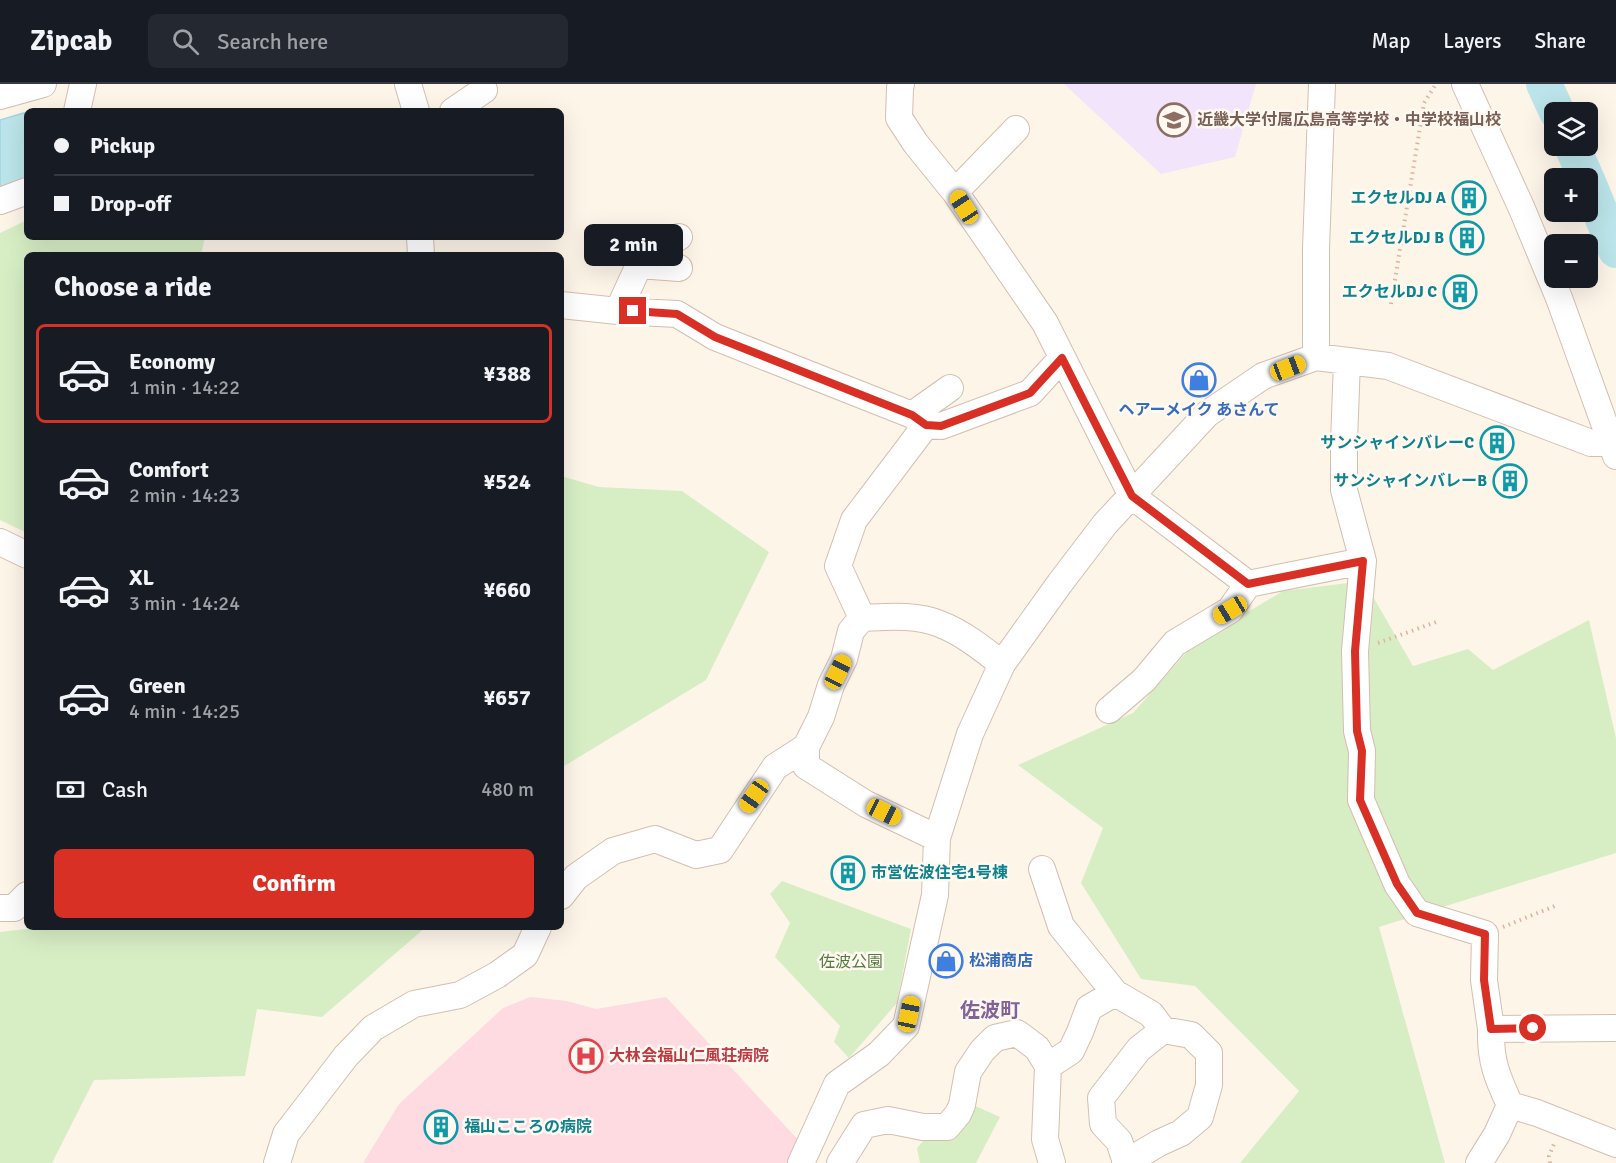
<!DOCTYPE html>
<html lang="en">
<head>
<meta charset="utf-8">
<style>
  :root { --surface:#171b24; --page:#242831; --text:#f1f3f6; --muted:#9ea1a6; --line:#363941; --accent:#d93025 }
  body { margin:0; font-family:Signika,"Noto Sans JP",sans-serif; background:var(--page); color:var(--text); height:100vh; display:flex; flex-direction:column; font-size:22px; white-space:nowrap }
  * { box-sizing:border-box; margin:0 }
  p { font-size:20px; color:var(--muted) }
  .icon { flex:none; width:33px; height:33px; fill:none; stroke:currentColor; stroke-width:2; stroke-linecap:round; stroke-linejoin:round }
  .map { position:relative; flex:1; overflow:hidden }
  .panel { position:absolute; left:24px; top:168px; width:540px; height:678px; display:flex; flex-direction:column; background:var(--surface); border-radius:9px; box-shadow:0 6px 24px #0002 }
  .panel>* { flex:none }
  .hud { position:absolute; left:24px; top:24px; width:540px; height:132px; border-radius:9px; box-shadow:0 6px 24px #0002; display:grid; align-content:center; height:132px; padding:0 30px; background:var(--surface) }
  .controls { position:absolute; left:1544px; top:18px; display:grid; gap:12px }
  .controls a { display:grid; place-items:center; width:54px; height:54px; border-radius:9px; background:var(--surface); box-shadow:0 6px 24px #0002; font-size:30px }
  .end { position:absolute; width:27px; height:27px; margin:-14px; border:8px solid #d93025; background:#fff; box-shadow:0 0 0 3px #fff }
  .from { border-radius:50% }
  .bubble { position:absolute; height:42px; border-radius:9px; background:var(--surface); box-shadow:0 6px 24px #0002; font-size:20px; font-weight:700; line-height:42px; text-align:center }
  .car { position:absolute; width:18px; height:36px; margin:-18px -9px; border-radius:8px; box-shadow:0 0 4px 2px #0007; background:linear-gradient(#f5c518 24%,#345 0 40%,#f5c518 0 76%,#345 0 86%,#f5c518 0) }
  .hud b { display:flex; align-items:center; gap:21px; height:57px; font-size:22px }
  .hud b+b { border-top:2px solid var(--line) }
  .hud i { width:15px; height:15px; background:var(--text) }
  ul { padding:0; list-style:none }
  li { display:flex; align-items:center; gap:18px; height:99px; margin:0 12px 9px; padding:0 18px; border:3px solid transparent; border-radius:9px }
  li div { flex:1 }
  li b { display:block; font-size:22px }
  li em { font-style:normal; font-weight:700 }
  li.on { border-color:var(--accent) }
  li>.icon { width:54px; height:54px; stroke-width:1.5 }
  h2 { padding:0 30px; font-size:27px; line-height:72px }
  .pay { display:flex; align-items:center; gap:15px; height:66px; padding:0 30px; font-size:22px }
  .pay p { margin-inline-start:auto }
  .primary-button { display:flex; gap:12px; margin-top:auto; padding:12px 30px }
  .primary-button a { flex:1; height:69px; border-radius:9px; background:var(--accent); color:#fff; font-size:24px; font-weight:700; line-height:69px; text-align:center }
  header { display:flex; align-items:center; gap:36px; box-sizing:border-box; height:84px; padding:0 30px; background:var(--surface); border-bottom:2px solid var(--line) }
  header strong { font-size:28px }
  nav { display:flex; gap:33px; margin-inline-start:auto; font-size:21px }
  .search { width:420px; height:54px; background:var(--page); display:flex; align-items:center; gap:15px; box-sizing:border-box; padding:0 21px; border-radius:9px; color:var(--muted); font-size:22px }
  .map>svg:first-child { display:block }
</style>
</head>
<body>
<header>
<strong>Zipcab</strong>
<div class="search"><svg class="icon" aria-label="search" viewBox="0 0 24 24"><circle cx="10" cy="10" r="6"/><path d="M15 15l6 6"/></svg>Search here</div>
<nav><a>Map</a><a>Layers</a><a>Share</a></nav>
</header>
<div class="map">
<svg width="1616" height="1079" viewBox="0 0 1616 1079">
  <rect width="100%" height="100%" fill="#fef5e9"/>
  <path fill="#f2e5fb" d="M1064,0h192l-21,73 -74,17z"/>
  <path fill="#fddbe1" d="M530,913l37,4 29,8 70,-12 136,147 -7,19h-432l36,-59 104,-96z"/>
  <path fill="#d7eec5" d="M27,136v17h178l-4,18h-174v278l-27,-13v-287z
    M561,392l38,11 83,4 87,61 -63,128 -145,88z
    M1364,497l49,85 55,-17 25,21 96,-50 27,118v115l-237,74 66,236h-205l59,-72 -104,-105 -54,-7 -60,-96 22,-55 -85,-63 115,-52 60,-68 90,-54z
    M782,797l129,48 -14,74 -48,55 -15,-16 6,-16 -65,-69 15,-34 -20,-29z
    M29,843h397l-104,90 -65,-8 -12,67 -151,4 -42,83h-52v-231l26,-3z
    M960,1015l40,18 -24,46h-56l-3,-15z"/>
  <path fill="#bbe5ea" stroke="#a0d6dd" stroke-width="1.5" d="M27,28v68l-27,9v-69z"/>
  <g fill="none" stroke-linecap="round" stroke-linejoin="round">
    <path stroke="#bbe5ea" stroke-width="36" d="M1544,0l13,28
      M1572,62l14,32
      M1587,96l29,70"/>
    <g stroke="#d4beb0" stroke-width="28">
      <path id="minor" d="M408,0l8,27
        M901,0l-1,4 -1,30 17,26 39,48 90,131 87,173 116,88 115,-23 -19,-71v-48l3,-81
        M1465,0l57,125 37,89 57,158
        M0,12l43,-12
        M77,27l6,-27
        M453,27l31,-21
        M955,108l61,-63
        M0,117l27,-10
        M420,153l1,18
        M639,181l40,3
        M561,221l57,6 59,3 38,23 197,78 14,10 15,1 89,-33 32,-35
        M618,227l21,-46 16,-14 24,-14
        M1316,273v-108l6,-165
        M912,331l38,-27
        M0,458l27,13
        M1363,477l-8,90 2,80 5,20 -1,49 36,84 20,29 68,21 -1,46 7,49
        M862,534l-24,-52 16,-46 72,-95
        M1109,626l35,-30 31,-37 55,-33 18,-26
        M937,754l-71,-34 -60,-38v-19l15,-30 10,-32 13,-26 7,-28 11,-13c25,-1 53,-4 78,6 23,9 43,25 62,40
        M1042,785l19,57 54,67
        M561,812l15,-19 37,-26 42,-12 41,16 24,-5 55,-83 31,-20
        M0,824h14l13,-13
        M1616,944l-125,1c-1,31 6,48 19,76l27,8 79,31
        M1048,982l23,-15 9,-19 9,-24 26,-15 36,21 12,16
        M277,1079l9,-29 60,-78 27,-28 41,-24 46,-9 37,-20 28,-20 13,-28
        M801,1079l36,-79 42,-30 27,-28 29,-131 2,-57 33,-104 32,-70 58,-81 45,-59 102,-110 56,-38 53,-19 72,9 203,77h20l5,-2
        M840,1079l24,-38 24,-5 35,7h24l11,-13 4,-9 6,-33 14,-21 13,-13 22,-5 20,15 11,18 -3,73 7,24
        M1125,1079l34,-20 22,-10 19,-16 9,-32v-32l-18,-18 -28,-5 -24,19 -38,49 2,26 16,17 7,21
        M1479,1079l18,-29 13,-29"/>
    </g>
    <path stroke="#dcb5a0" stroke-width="4" stroke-dasharray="1.5 4.5" stroke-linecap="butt" d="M1391,220l33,-201 12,-19
      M1378,559l61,-22
      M1503,843l52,-21
      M1550,1079l-1,-7 5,-12"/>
    <use href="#minor" stroke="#fff" stroke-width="26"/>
  </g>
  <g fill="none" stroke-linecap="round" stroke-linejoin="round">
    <path stroke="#d93025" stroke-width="8" d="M633,227l44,3 38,23 197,78 14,10 15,1 89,-33 32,-35 70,138 116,88 115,-23 -8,90 2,80 5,20 -2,49 37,84 20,29 68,21 -1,46 7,49 42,-1"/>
  </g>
  <defs>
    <g id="school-ring" transform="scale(1.725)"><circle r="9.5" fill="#fff9f1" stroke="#8d6e63" stroke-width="1.5"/><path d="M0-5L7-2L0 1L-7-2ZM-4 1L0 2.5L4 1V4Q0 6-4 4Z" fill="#8d6e63"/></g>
    <g id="building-ring" transform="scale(1.725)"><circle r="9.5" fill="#fff9f1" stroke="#0f9aa8" stroke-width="1.5"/><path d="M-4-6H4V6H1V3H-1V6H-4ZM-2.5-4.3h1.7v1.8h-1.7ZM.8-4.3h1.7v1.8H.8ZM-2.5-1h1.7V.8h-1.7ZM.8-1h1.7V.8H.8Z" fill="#0f9aa8"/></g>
    <g id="shop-ring" transform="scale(1.725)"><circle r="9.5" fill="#fff9f1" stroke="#3f7fe0" stroke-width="1.5"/><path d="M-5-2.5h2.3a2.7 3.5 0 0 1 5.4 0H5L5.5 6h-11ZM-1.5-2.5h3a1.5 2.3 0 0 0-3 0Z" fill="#3f7fe0"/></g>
    <g id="hospital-ring" transform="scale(1.725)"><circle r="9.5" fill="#fff9f1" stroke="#e0444e" stroke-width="1.5"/><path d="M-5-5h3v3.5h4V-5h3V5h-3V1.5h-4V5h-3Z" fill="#e0444e"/></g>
  </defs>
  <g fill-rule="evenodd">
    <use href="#school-ring" x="1174" y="36"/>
    <use href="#building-ring" x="1469" y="114"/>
    <use href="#building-ring" x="1467" y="154"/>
    <use href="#building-ring" x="1460" y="208"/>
    <use href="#shop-ring" x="1199" y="296"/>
    <use href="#building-ring" x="1497" y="359"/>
    <use href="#building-ring" x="1510" y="397"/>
    <use href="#building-ring" x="848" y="789"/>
    <use href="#shop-ring" x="946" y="877"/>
    <use href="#hospital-ring" x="586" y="972"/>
    <use href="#building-ring" x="441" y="1043"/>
  </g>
  <g text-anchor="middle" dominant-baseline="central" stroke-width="5" stroke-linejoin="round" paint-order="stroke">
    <g font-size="16" font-weight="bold" fill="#785e54" stroke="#fff9f1" text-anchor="start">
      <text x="1197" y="36">近畿大学付属広島高等学校・中学校福山校</text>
    </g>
    <g font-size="16" font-weight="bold" fill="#0d838f" stroke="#fff9f1" text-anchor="end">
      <text x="1446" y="114">エクセルDJ A</text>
      <text x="1444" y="154">エクセルDJ B</text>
      <text x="1437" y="208">エクセルDJ C</text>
      <text x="1474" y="359">サンシャインバレーC</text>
      <text x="1487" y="397">サンシャインバレーB</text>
      <text x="871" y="789" text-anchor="start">市営佐波住宅1号棟</text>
      <text x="464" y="1043" text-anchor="start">福山こころの病院</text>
    </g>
    <g font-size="16" font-weight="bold" fill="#366cbe" stroke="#fff9f1">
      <text x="1199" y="326">ヘアーメイク あさんて</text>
      <text x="969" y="877" text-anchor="start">松浦商店</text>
    </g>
    <g font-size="16" fill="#527c3d" stroke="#fff9f1">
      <text x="851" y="878">佐波公園</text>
    </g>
    <g font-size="16" font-weight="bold" fill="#be3a42" stroke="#fff9f1" text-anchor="start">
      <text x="609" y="972">大林会福山仁風荘病院</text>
    </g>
    <g font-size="20" font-weight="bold" fill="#836298" stroke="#fff9f1">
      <text x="990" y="926">佐波町</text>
    </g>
  </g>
</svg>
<div class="controls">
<a><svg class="icon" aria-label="layers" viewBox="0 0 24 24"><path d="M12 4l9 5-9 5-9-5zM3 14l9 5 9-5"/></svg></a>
<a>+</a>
<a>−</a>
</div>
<i class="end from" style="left:1533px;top:944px"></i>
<i class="end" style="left:633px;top:227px"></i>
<div class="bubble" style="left:584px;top:140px;width:99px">2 min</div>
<i class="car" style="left:964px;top:123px;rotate:327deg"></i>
<i class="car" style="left:1288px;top:284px;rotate:69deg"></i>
<i class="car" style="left:1230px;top:526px;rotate:239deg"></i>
<i class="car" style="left:838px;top:588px;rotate:26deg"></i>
<i class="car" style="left:754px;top:712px;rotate:215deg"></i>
<i class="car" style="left:884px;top:728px;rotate:116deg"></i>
<i class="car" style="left:909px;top:930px;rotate:12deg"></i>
<div class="hud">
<b><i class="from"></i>Pickup</b>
<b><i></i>Drop-off</b>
</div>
<section class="panel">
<h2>Choose a ride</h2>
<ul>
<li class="on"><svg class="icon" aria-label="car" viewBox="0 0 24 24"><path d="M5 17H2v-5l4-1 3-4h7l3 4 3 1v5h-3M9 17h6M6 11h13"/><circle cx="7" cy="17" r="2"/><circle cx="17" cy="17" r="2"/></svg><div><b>Economy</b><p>1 min · 14:22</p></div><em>¥388</em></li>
<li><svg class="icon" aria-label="car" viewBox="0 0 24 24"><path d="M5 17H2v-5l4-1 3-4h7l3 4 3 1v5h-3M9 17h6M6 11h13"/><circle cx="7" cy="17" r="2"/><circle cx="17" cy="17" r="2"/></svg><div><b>Comfort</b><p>2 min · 14:23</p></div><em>¥524</em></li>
<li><svg class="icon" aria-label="car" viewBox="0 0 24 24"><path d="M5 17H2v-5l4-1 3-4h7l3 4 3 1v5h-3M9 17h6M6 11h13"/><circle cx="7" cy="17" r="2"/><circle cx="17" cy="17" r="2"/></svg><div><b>XL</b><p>3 min · 14:24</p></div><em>¥660</em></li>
<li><svg class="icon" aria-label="car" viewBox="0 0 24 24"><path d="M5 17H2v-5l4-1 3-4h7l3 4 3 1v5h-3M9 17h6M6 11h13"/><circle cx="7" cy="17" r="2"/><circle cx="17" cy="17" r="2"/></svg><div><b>Green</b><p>4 min · 14:25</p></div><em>¥657</em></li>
</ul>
<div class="pay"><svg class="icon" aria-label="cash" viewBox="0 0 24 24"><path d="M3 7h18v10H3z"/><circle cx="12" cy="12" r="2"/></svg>Cash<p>480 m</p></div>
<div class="primary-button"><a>Confirm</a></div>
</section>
</div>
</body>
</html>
